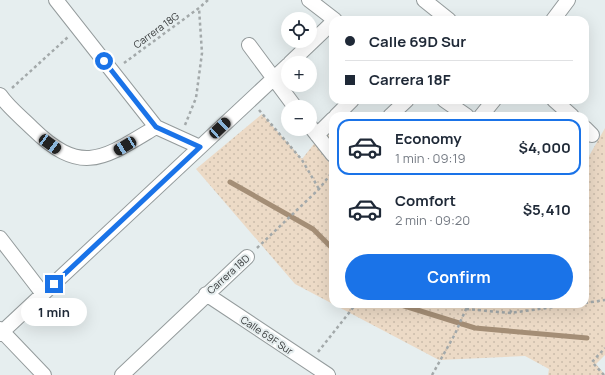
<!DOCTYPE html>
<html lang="en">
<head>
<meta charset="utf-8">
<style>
  :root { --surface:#fff; --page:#f2f2f3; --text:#1f2937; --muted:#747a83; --line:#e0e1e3; --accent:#1a73e8 }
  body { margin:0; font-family:Manrope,sans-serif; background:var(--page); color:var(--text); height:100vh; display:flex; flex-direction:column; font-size:15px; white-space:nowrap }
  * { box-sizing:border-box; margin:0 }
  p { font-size:13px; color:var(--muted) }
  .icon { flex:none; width:22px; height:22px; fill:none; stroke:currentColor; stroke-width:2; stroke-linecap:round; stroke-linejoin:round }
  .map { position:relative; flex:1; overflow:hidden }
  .drawer { position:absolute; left:329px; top:112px; width:260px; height:196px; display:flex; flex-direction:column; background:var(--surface); border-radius:12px; box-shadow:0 4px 16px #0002 }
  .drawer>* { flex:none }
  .top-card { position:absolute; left:329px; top:16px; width:260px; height:88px; border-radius:12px; box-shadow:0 4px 16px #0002; display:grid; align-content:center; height:88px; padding:0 16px; background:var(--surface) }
  .tools { position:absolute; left:281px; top:12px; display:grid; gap:8px }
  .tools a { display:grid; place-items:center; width:36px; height:36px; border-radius:50%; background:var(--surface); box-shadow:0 4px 16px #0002; font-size:20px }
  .end { position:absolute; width:18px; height:18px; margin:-9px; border:5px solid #1a73e8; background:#fff; box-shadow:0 0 0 2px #fff }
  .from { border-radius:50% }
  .bubble { position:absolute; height:28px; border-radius:14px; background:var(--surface); box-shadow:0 4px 16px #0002; font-size:13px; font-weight:700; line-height:28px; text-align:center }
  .car { position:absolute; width:12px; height:24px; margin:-12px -6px; border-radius:5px; box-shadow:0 0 3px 1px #0007; background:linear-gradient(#222 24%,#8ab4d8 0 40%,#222 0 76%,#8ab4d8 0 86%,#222 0) }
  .top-card b { display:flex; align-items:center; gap:14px; height:38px; font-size:15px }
  .top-card b+b { border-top:1px solid var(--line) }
  .top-card i { width:10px; height:10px; background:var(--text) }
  ul { padding:7px 0 0; list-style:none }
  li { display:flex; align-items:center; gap:12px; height:56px; margin:0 8px 6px; padding:0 8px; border:2px solid transparent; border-radius:12px }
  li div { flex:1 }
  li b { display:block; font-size:15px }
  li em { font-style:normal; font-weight:700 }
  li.on { border-color:var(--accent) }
  li>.icon { width:36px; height:36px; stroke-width:1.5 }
  .primary-button { display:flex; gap:8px; margin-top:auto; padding:8px 16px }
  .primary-button a { flex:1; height:46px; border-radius:24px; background:var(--accent); color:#fff; font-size:16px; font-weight:700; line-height:46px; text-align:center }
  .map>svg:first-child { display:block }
</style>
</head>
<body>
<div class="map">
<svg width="605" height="375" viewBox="0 0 605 375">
  <defs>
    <pattern id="grass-dots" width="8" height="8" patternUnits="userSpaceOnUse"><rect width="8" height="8" fill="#ecdac6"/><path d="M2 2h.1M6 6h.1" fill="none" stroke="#cbbcab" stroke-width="1.8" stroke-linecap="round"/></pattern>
  </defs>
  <rect width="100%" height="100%" fill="#e6eeef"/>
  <path fill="url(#grass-dots)" d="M262,114l40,45 23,-29 8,11v163h252v-141l20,-35v227l-9,9 9,11h-57l1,-6 -24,-13 -86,4 -144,-76 -99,-115z"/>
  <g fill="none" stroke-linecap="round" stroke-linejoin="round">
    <path stroke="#a48e76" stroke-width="5" d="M230,182l83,47 20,20
      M398,304l77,24 112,10"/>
    <g stroke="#949b9c" stroke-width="16">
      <path id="street" d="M56,0l100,127 44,20
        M309,0l26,20
        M424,0l25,20
        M553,20l15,-20
        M249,45l46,62
        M290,63l43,-41
        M0,95c8,12 22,23 32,33 50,49 72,30 124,-1
        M444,100l23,16
        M554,100l18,16
        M336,116l16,-16
        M390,116l17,-16
        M481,116l13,-16
        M310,126l23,29
        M585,128l7,7
        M317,135l16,-16
        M0,238l43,56
        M206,294l122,81
        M0,329l44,46
        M0,334l288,-269
        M122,375l125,-118"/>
    </g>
    <path stroke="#a3a9aa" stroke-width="2.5" stroke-dasharray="3 3" stroke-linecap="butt" d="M124,63l75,-55 9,-8
      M12,88l56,-51
      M259,110l43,50 17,29
      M185,125l11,-27 6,-45 -3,-45
      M257,248l62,-59 14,-18
      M585,303l20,-3
      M461,304l5,5
      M466,309l44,4 66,-9
      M510,313l5,-9
      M318,352l38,-48
      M432,375l23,-41 11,-25
      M604,375l-12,-13 13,-14"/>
    <use href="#street" stroke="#fff" stroke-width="14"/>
  </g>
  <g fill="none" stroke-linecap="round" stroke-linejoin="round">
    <path stroke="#1a73e8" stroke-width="5" d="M54,284l146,-137 -44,-20 -52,-66"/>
  </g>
  <g text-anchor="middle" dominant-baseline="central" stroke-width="4" stroke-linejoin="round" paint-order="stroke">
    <g font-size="10" fill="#343738" stroke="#e6eeef">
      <text transform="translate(156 30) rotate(-36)">Carrera 18G</text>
      <text transform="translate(228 274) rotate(-42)">Carrera 18D</text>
      <text transform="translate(267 335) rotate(34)">Calle 69F Sur</text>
    </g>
  </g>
</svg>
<div class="tools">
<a><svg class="icon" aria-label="locate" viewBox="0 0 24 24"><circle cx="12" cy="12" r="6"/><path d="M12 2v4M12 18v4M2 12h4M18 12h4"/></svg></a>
<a>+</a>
<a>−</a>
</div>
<i class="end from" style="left:104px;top:61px"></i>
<i class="end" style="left:54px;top:284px"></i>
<div class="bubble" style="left:21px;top:298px;width:66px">1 min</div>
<i class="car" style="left:220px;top:128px;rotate:47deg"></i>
<i class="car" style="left:50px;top:144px;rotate:126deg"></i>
<i class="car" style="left:125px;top:146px;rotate:239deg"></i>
<div class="top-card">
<b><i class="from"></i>Calle 69D Sur</b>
<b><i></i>Carrera 18F</b>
</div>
<section class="drawer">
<ul>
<li class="on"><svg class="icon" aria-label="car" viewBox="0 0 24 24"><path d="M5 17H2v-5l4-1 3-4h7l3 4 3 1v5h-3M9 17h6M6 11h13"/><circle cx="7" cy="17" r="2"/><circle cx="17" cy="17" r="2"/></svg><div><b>Economy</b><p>1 min · 09:19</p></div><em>$4,000</em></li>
<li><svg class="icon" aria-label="car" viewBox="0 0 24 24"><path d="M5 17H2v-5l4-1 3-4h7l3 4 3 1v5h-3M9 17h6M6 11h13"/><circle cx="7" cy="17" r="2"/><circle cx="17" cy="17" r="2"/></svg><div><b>Comfort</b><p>2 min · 09:20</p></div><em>$5,410</em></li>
</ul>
<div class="primary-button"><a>Confirm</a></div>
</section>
</div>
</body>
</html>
